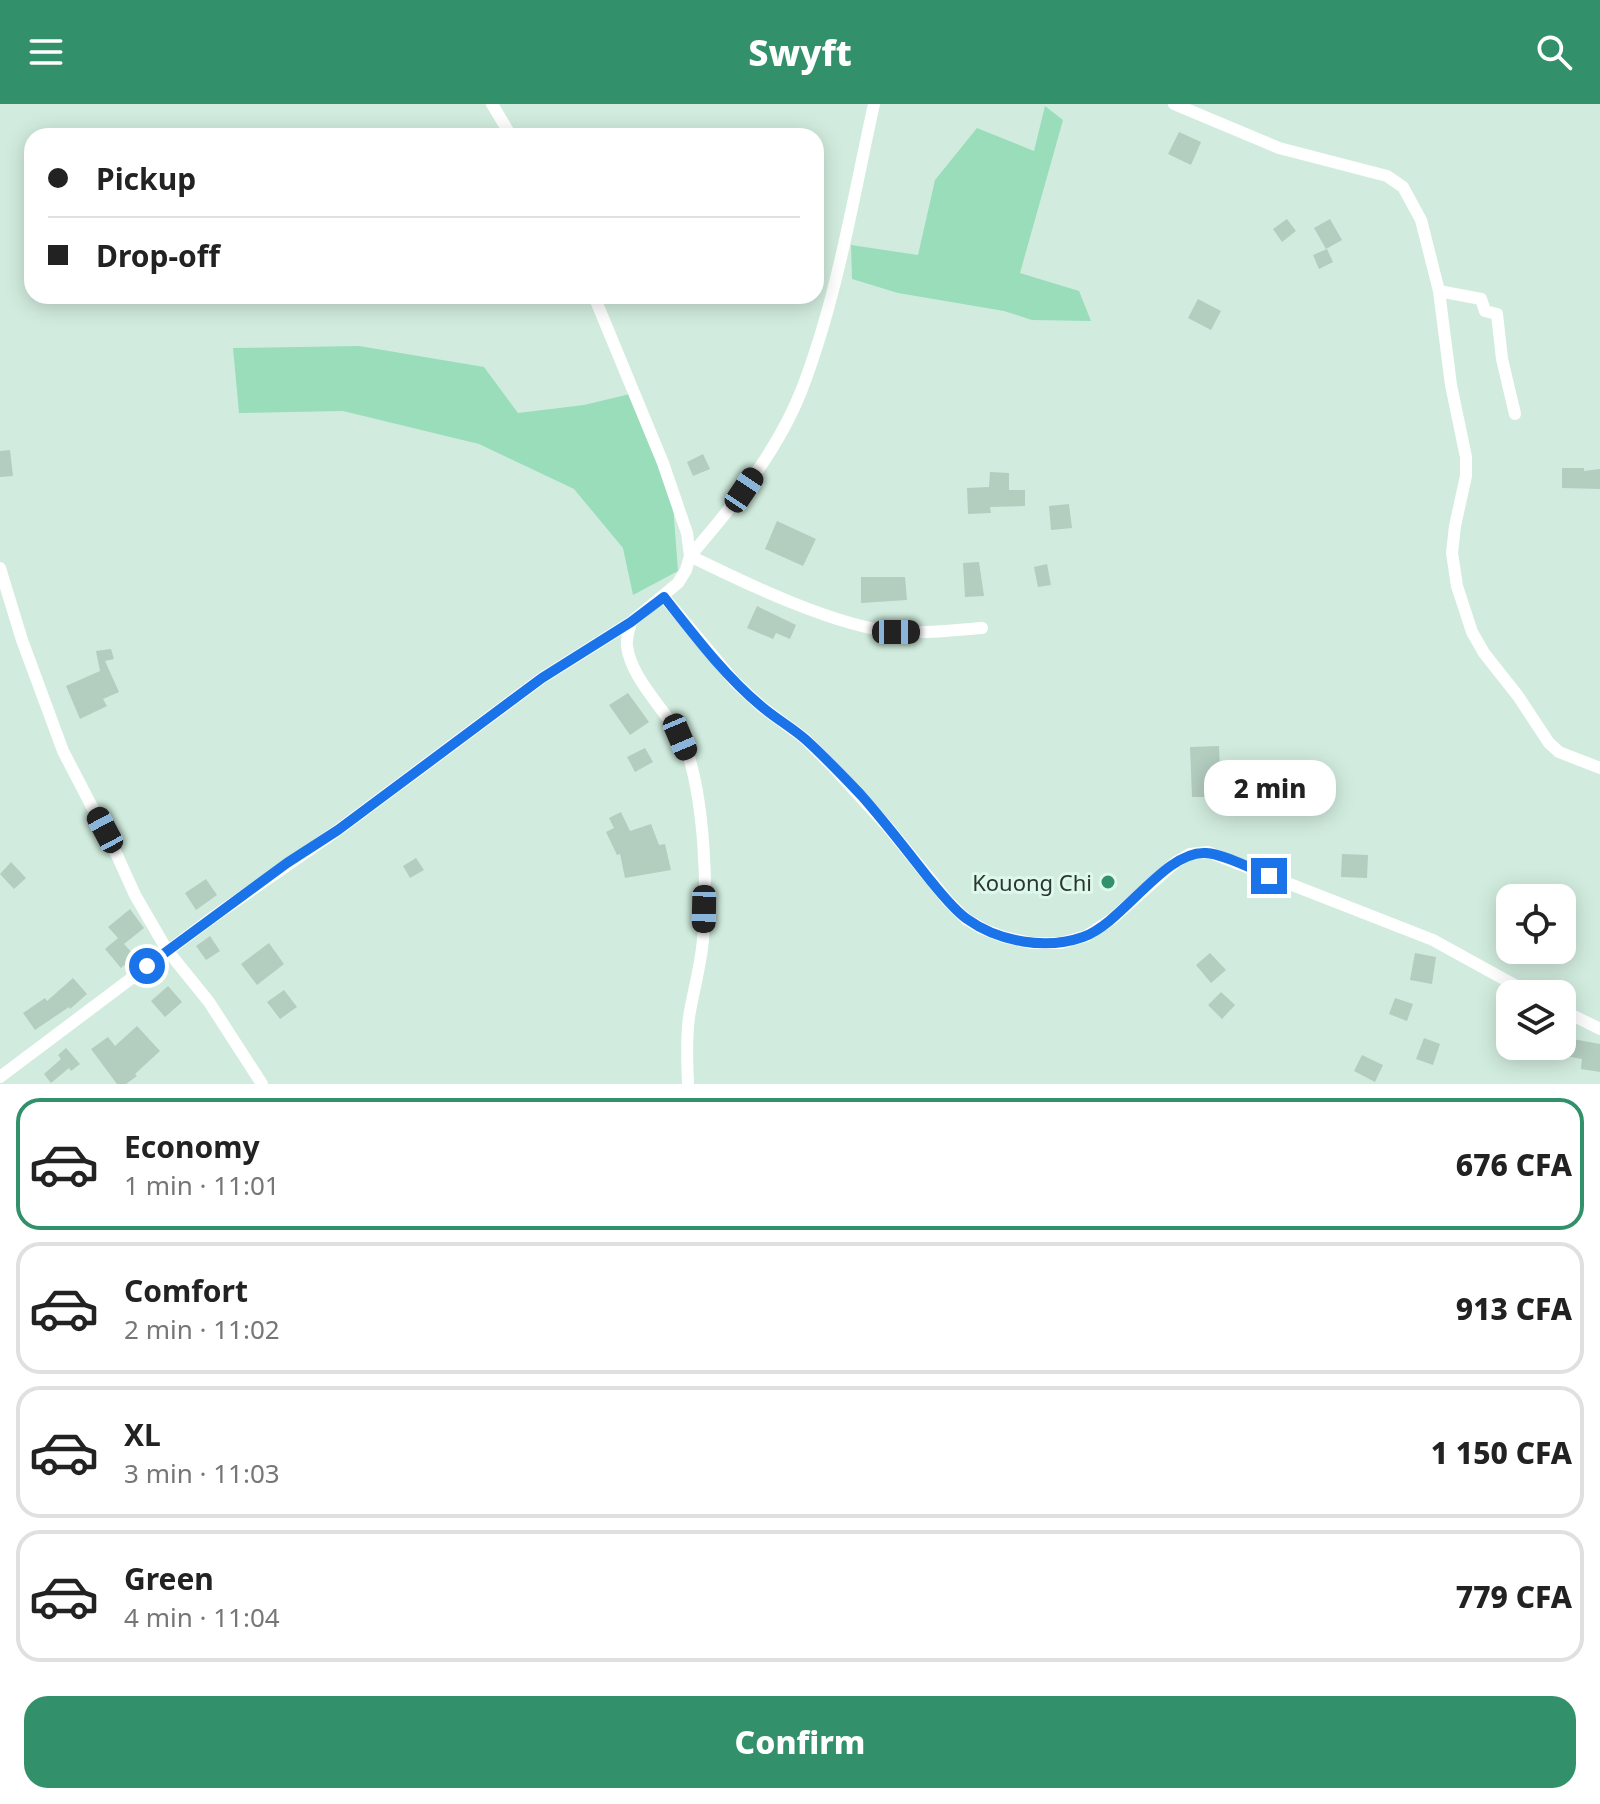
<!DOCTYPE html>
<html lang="en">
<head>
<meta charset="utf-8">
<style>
  :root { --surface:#fff; --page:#f2f2f2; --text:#222; --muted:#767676; --line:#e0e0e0; --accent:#32916a }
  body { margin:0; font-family:"Noto Sans",sans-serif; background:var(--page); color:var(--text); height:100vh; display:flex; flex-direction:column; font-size:30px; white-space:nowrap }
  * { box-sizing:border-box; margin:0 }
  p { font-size:26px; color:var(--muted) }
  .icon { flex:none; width:44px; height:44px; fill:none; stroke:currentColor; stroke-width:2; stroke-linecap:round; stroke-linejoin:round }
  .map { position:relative; height:980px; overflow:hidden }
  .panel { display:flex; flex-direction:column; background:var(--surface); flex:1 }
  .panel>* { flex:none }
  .hud { position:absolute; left:24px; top:24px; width:800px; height:176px; border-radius:24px; box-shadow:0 4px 20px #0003; display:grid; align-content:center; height:176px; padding:0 24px; background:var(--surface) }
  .buttons { position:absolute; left:1496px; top:780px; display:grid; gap:16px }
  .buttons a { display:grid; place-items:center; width:80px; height:80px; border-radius:16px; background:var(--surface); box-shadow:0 4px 20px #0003; font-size:40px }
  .end { position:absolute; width:36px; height:36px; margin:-18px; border:10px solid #1a73e8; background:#fff; box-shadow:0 0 0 4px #fff }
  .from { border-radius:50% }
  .bubble { position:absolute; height:56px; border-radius:24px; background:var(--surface); box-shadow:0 4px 20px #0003; font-size:26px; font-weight:800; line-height:56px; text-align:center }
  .car { position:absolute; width:24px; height:48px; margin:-24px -12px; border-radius:10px; box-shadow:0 0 6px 2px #0007; background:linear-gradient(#222 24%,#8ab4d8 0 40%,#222 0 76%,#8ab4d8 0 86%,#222 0) }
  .hud b { display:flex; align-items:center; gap:28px; height:76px; font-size:30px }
  .hud b+b { border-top:2px solid var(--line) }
  .hud i { width:20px; height:20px; background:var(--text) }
  ul { padding:14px 0 0; list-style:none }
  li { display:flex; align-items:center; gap:24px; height:132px; margin:0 16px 12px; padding:0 8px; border:4px solid var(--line); border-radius:24px }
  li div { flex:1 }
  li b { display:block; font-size:30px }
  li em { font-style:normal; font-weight:800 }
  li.active { border-color:var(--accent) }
  li>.icon { width:72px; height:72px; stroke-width:1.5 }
  .action { display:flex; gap:16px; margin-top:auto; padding:16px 24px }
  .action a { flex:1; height:92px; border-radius:24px; background:var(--accent); color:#fff; font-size:32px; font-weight:800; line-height:92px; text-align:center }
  header { display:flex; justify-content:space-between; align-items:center; height:104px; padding:0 24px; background:var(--accent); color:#fff; font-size:36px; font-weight:800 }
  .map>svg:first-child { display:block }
</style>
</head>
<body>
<header><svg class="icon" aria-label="menu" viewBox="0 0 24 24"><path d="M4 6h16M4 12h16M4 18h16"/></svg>Swyft<svg class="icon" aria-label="search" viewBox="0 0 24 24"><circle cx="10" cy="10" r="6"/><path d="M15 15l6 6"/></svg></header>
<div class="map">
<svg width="1600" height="980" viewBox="0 0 1600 980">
  <rect width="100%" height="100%" fill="#d1ecde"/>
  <path fill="#9db" d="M1045,2l18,14 -43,153 59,18 12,30 -59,-1 -28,-9 -106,-18 -46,-14 -1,-34 67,10 17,-75 42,-52 57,23z
    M359,242l125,21 34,46 66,-8 50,-12 38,99 6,79 -45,24 -10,-47 -49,-59 -95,-45 -136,-33 -104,2 -6,-65z"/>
  <path fill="#b3cdbf" d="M1179,28l22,10 -10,23 -23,-11z
    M1287,115l9,12 -14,11 -9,-13z
    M1330,115l12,21 -16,9 -12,-21z
    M1327,145l6,13 -14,7 -6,-14z
    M1198,195l23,12 -10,19 -23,-12z
    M10,346l3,26 -13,1v-26z
    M703,350l7,15 -17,7 -6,-14z
    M1562,364h22v3l16,-2v20l-38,-1z
    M990,368l19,1v17h16v16l-35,1 1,6 -23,1 -1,-26 22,-1z
    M1069,400l3,24 -21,2 -2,-24z
    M777,417l39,18 -13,27 -38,-17z
    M979,458l5,34 -19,1 -2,-34z
    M1047,460l4,21 -13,2 -4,-20z
    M861,473h44l2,23 -46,3z
    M757,502l39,19 -6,14 -14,-6 -3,6 -26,-11z
    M111,545l3,10 -9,2 14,31 -16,7 4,7 -27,13 -14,-33 34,-15 -4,-20z
    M628,589l21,29 -19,13 -21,-30z
    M1219,642l2,51h-29l-2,-50z
    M645,644l8,14 -18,10 -8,-15z
    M621,708l9,19 21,-7 8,21 6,-1 6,26 -46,8 -5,-24 -3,1 -11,-23 8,-4 -5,-10z
    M1342,750l26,1 -1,23 -26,-1z
    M416,754l8,12 -14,8 -7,-12z
    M11,758l15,16 -12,11 -14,-15z
    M206,775l11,16 -21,15 -11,-17z
    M130,805l14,19 -20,16 11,12 -14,12 -16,-19 13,-11 -10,-11z
    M210,832l10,15 -14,9 -10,-14z
    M269,839l15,21 -27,21 -16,-21z
    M1210,849l16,17 -15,13 -15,-18z
    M1415,849l21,4 -4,27 -22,-4z
    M73,874l14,16 -17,15 -1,-2 -34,23 -12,-17 22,-15 2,3z
    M168,882l14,16 -17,15 -14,-16z
    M284,886l13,17 -17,12 -13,-17z
    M1221,888l14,13 -13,14 -14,-14z
    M1395,894l18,6 -6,17 -18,-7z
    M137,922l23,25 -25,23 2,2 -11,8h-9l-26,-35 17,-12 7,9z
    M1562,933l38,7v28l-19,-3 1,-10 -43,-8 1,-5h22z
    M1424,934l16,6 -7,21 -17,-6z
    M66,944l14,16 -9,7 -2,-3 -18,15 -7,-9 17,-15 -3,-4z
    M1362,951l21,10 -8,17 -21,-11z"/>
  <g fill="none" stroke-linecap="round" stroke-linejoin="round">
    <path stroke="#fff" stroke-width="12" d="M492,0l19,32
      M874,0c-21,95 -37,194 -72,285 -24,62 -69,117 -112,167 55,27 146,71 206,76 28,2 57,-2 86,-4
      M1174,0l105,44 108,28 16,11 18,33 18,71 12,94 15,72v19l-11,50 -3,27 5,33 15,46 12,21 34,43 31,47 10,9 41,16
      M1439,187l42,8 4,12 12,3 5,45 13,55
      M0,464l22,72 41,111 53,102 19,42 32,55 42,52 53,82
      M664,493l71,85 27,25 42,31 28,28 55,60 61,75 18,18 17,10 21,8 27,6h30l25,-7 26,-17 64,-57 14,-8 18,-2 225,88 98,54
      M631,518c-2,8 -5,17 -4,24 5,39 50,72 62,111 15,51 19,130 14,182 -2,27 -10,52 -14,78 -3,22 -2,45 -1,67
      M1562,906l38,19
      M0,973l213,-160 125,-87 204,-152 89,-56 47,-39 8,-13 4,-14 -3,-23 -24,-70 -69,-167"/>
  </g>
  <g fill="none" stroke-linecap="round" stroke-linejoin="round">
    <path stroke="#1a73e8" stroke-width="10" d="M147,862l140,-103 51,-33 204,-152 89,-56 33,-25c30,38 60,78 97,109 14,12 30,21 44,33 19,17 38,37 56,56 24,27 46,56 69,85 11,13 23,29 37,39 32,23 79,31 116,18 40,-14 82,-87 123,-84 18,1 46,16 63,23"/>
  </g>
  <circle fill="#32916a" stroke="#def9eb" stroke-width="3" cx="1108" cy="778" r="8"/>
  <g text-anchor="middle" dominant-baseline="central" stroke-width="6" stroke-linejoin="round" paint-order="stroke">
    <g font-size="22" fill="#2c3631" stroke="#def9eb" text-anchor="end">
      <text x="1092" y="778">Kouong Chi</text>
    </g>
  </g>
</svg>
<div class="buttons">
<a><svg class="icon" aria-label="locate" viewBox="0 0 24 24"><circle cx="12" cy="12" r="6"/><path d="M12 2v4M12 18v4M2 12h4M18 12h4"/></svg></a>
<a><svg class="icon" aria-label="layers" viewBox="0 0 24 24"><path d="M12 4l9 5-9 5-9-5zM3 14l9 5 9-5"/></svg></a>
</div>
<i class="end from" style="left:147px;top:862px"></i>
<i class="end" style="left:1269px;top:772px"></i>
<div class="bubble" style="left:1204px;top:656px;width:132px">2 min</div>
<i class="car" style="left:744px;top:386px;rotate:34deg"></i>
<i class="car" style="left:896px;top:528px;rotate:90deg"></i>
<i class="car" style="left:680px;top:633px;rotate:157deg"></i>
<i class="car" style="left:105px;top:726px;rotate:332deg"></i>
<i class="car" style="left:704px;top:805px;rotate:181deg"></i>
<div class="hud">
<b><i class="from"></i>Pickup</b>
<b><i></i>Drop-off</b>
</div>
</div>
<section class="panel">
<ul>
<li class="active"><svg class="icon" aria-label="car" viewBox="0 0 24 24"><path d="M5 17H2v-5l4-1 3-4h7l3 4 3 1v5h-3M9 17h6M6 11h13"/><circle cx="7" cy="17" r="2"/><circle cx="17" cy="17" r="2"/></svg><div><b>Economy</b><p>1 min · 11:01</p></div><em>676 CFA</em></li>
<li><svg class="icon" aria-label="car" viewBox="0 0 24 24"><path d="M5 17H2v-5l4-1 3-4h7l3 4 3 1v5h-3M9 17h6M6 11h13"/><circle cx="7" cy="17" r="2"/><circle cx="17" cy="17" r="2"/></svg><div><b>Comfort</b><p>2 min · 11:02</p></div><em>913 CFA</em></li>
<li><svg class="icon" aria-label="car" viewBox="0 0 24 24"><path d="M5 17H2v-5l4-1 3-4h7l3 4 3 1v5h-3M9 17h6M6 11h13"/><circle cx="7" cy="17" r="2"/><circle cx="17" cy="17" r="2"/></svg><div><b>XL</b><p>3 min · 11:03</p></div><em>1 150 CFA</em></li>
<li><svg class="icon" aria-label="car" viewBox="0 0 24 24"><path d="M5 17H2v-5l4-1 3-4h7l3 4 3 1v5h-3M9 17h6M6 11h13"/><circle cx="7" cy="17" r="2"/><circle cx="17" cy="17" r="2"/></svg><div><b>Green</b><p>4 min · 11:04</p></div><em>779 CFA</em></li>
</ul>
<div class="action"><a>Confirm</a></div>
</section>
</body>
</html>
